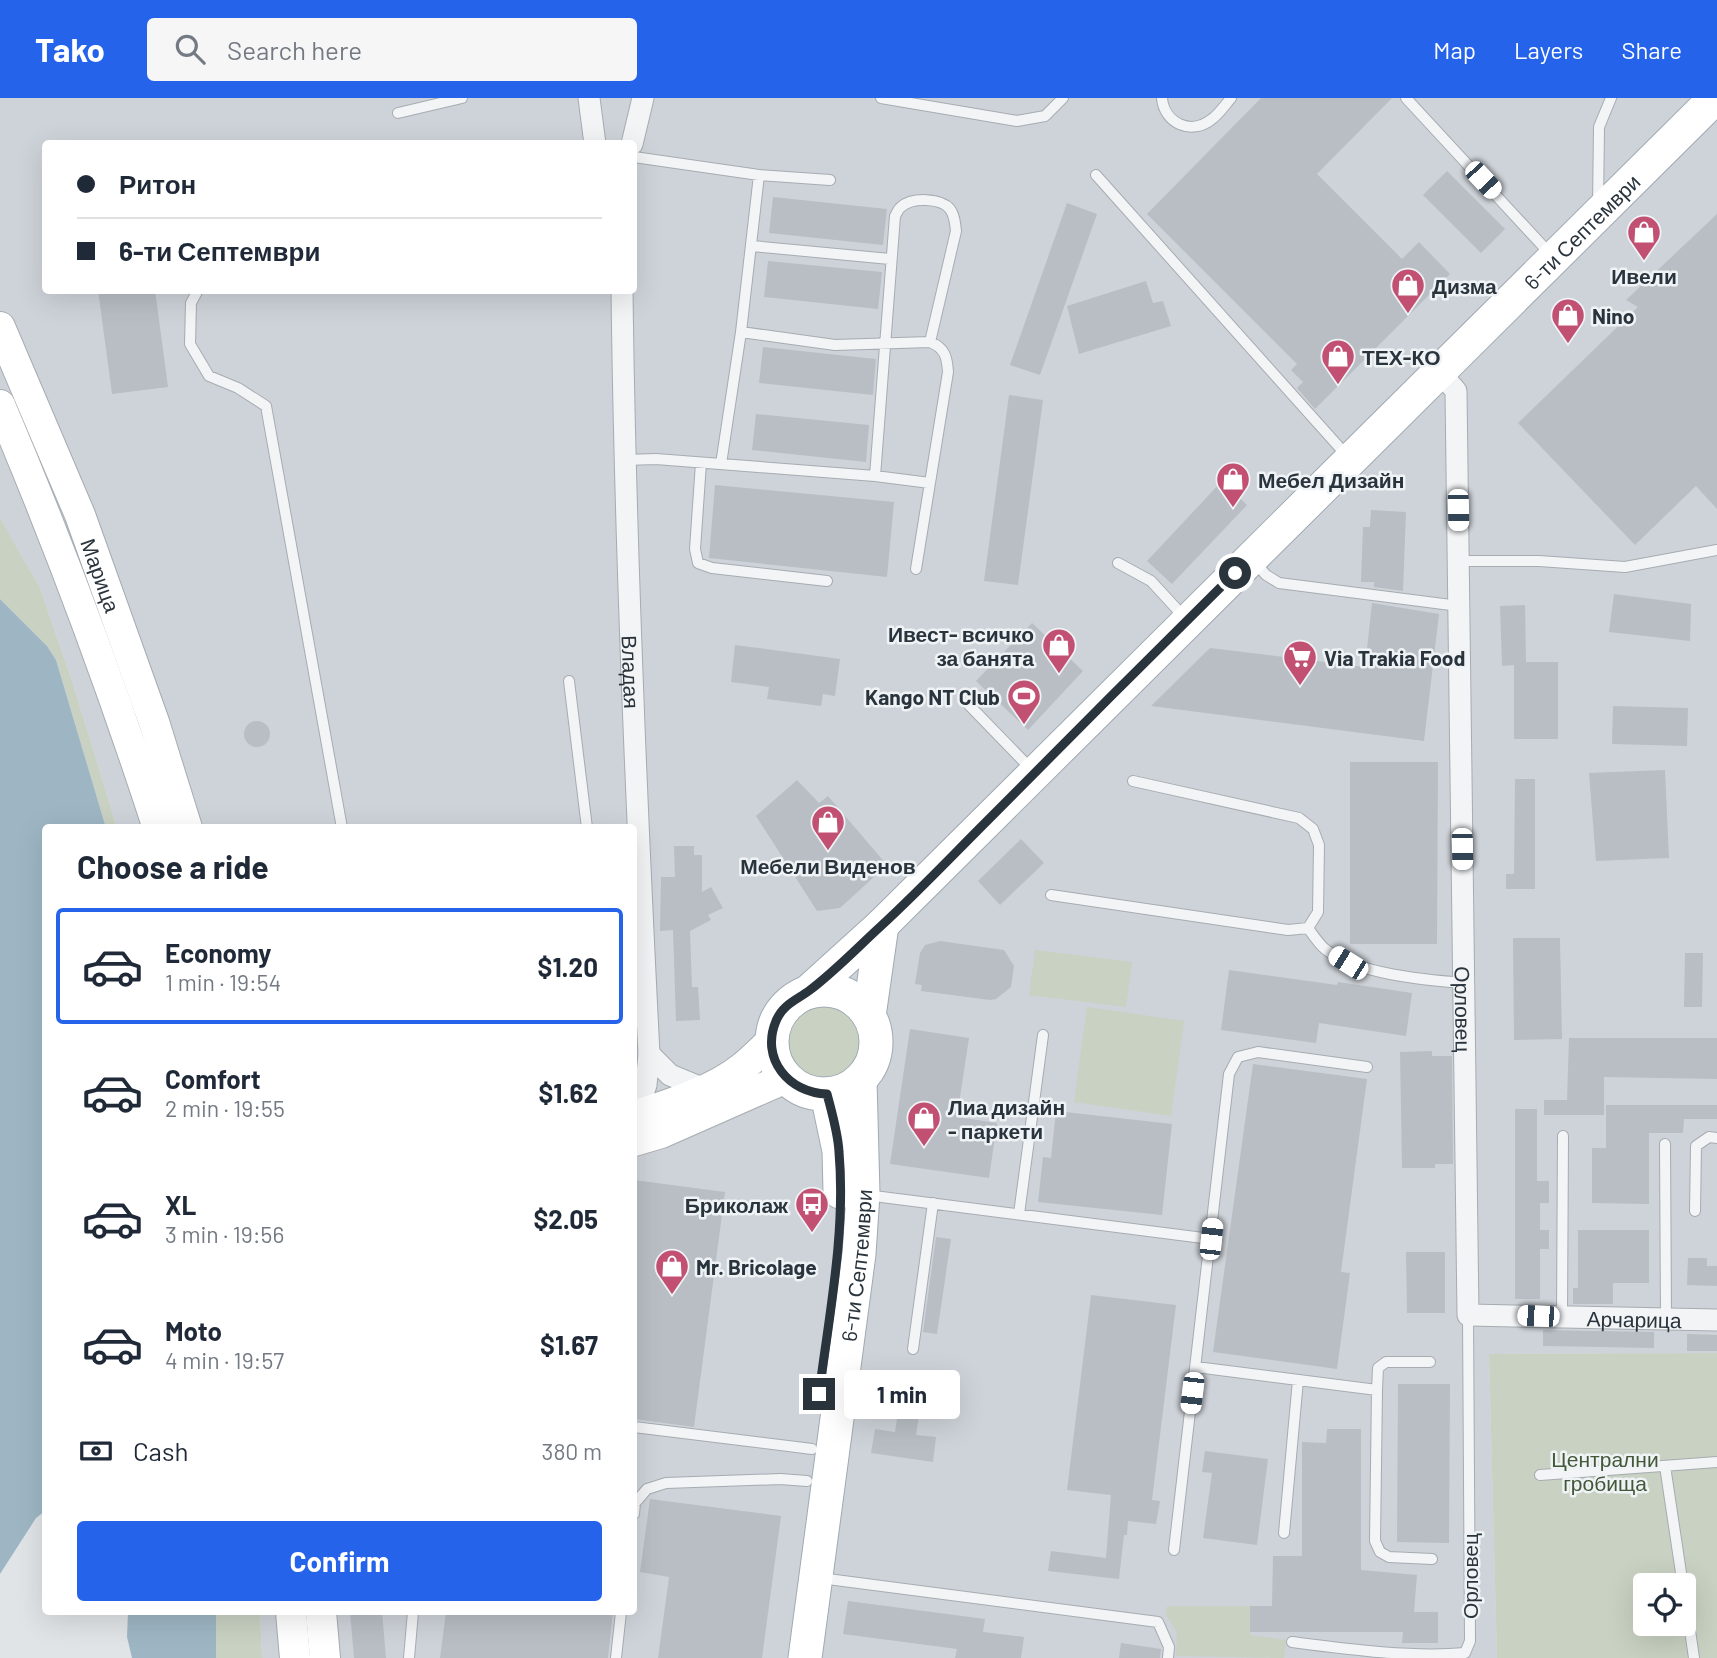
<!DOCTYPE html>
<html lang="en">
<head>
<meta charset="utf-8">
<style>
  :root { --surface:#fff; --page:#f6f6f7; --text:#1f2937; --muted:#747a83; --line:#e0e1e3; --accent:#2563eb }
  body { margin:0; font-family:Barlow,sans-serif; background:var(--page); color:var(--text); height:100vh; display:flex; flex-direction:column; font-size:26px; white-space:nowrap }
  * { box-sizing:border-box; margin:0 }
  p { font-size:23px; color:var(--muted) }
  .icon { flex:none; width:38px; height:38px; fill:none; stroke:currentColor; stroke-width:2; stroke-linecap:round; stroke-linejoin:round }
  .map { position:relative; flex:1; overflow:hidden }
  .side { position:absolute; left:42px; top:726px; width:595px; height:791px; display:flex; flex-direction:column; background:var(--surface); border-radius:7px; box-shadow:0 7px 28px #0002 }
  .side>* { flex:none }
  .top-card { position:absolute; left:42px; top:42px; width:595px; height:154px; border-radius:7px; box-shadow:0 7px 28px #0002; display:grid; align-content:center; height:154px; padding:0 35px; background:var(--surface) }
  .controls { position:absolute; left:1633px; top:1475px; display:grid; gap:14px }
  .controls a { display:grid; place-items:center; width:63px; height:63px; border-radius:7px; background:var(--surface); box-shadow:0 7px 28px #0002; font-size:35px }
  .end { position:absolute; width:32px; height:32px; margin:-16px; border:9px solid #2a343d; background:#fff; box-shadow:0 0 0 4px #fff }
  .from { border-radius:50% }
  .bubble { position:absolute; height:49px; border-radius:7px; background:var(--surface); box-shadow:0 7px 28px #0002; font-size:23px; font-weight:700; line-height:49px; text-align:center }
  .car { position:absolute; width:21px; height:42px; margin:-21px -10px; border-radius:9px; box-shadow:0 0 5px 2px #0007; background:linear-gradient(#fff 24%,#345 0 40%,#fff 0 76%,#345 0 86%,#fff 0) }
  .top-card b { display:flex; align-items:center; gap:24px; height:66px; font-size:26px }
  .top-card b+b { border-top:2px solid var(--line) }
  .top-card i { width:18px; height:18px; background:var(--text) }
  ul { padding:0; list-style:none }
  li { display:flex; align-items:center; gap:21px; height:116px; margin:0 14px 10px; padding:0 21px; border:4px solid transparent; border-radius:7px }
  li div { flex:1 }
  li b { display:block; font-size:26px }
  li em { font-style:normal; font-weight:700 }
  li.active { border-color:var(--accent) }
  li>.icon { width:63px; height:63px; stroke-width:1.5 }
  h2 { padding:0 35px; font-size:32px; line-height:84px }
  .pay { display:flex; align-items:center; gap:18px; height:77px; padding:0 35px; font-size:26px }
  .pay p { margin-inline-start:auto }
  .primary-button { display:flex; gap:14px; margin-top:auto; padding:14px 35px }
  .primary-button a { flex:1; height:80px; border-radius:7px; background:var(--accent); color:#fff; font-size:28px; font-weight:700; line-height:80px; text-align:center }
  header { display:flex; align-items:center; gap:42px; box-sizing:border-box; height:98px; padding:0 35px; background:var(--accent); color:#fff }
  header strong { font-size:33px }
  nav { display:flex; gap:38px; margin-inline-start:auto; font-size:24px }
  .search { width:490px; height:63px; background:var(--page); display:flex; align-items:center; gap:18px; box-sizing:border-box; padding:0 24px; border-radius:7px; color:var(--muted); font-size:26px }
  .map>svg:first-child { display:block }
</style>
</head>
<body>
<header>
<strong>Tako</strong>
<div class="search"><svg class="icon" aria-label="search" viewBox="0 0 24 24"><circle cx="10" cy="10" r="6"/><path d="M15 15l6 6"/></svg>Search here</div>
<nav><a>Map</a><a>Layers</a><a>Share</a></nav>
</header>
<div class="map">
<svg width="1717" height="1560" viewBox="0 0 1717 1560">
  <rect width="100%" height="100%" fill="#e0e4e7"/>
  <path fill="#ced3d9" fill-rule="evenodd" d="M0,0h1717v1255l-228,1 8,304h-1235l-2,-46h374v-784h-517l-44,-144 -33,-96 -40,-70zM46,46h588v146h-588z"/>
  <path fill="#c8d1c2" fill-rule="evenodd" d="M0,420l40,70 33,96 44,144h-11l-50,-168 -9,-14 -47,-47z
    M1035,852l97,12 -6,45 -97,-12z
    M784 943a38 38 0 1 1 76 0a38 38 0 1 1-76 0Z
    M1087,909l97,14 -13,95 -97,-14z
    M1717,1255v305h-220l-8,-304zM1645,1488h39v38h-39z
    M1167,1508h83v29l36,5 -2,18 -108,-2 1,-24 -11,-17z
    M216,1514h44l2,46h-46z"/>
  <path fill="#9eb6c4" d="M0,501l47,47 9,14 50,168h-60l-1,683 -9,7 -36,56z
    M128,1514h88v46h-84l-5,-21z"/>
  <path fill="#b8bec4" d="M1261,0h131l-75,76 85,85 17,-17 31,32 -135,135 -18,-21 6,-6 -12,-12 6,-6 -150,-150z
    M1447,73l58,58 -24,24 -58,-58z
    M773,99l114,12 -4,36 -114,-12z
    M1067,105l30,11 -57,161 -30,-10z
    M1717,116v295l-21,-23 -61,59 -117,-122 120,-116 -12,-7z
    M768,163l114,11 -4,37 -114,-12z
    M1146,183l7,22 10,-2 8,25 -92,28 -12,-48z
    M98,192h57l13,97 -56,7z
    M763,249l113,12 -3,36 -114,-12z
    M1009,297l34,5 -25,185 -34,-4z
    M756,316l113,11 -3,37 -114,-12z
    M1222,383l25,24 -75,79 -25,-23z
    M715,387l179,17 -7,75 -178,-19z
    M1371,412l35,2 -3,79 -29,-4v-5h-13l2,-55h7z
    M1614,496l77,10 -1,37 -81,-9z
    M1372,505l67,11 -15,127 -273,-35 59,-58 155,19z
    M1525,507l1,57h32v77h-44v-74l-12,1 -2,-60z
    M1032,525l51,48 -55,59 -52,-49z
    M735,547l105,14 -5,37 -12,-2 -2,12 -54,-7 2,-12 -38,-5z
    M1613,608l75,2 -1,38 -75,-2z
    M244 636a13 13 0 1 1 26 0a13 13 0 1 1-26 0Z
    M1350,664h88l-1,182h-87z
    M1665,672l4,88 -73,3 -7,-88z
    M1515,681h20v110h-29v-15h8z
    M797,682l22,23 9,-7 59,69 -47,43 -23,3 -61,-95z
    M1021,741l23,24 -44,42 -22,-24z
    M674,748h20v9h8v37l9,-5 12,21 -15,7 3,5 -21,11 2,56h6l2,33 -24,1 -3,-91 -13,1 1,-54h14z
    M1513,840h47l2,101 -48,1z
    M940,843l64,9 10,16 -3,21 -15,12 -6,1 -69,-9 1,-6 -7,-1 5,-31 5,-8z
    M1685,855h18l-1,54h-18z
    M1229,872l108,15 1,-3 74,11 -6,43 -87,-13 -3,20 -95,-13z
    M910,931l59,9 -12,79 40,6 -8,55 -99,-14z
    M1569,940h148v41l-113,-2v38h-60v-15h23z
    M1432,953v5h20l1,108h-18v4h-33l-2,-116z
    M1253,966l114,15 -26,193 9,1 -13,96 -124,-17z
    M1606,1007h111v14h-33l-1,14h-34v71l-57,-1v-55h14z
    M1515,1011h22v72h12v22h-9v27h9v19h-9v50h-25z
    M1056,1013l116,13 -10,91 -124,-13 5,-45 8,1z
    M634,1082l91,12 -31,235 -60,-8z
    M1578,1132h71v53h-36v21h-40v-16h5z
    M936,1139l15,2 -14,95 -14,-2z
    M1406,1154h39v61h-38z
    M1688,1160h19v8h10v20l-30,-1z
    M1091,1197l85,10 -24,195 8,1 -4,23 -28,-3 -1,14h-3l-5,44 -71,-8 3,-20 55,7 5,-63 -44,-5z
    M1543,1232l111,2v16l-111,-2z
    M1687,1236l30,1v16h-30z
    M896,1273l37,5 -4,28 -8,-1 -5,32 20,2 -3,25 -62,-9 4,-24 20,3 5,-33 -8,-1v-2l-17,-3 3,-19 17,3z
    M1398,1286h52l-1,159 -52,-1z
    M1327,1331h34v141l56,5 -3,37h24v31h-36l1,-11h-153v-26h22l1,-50h29v-114l24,1z
    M1205,1353l63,8 -11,86 -54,-7 9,-65 -10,-1z
    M650,1401l131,17 -19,142h-104l11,-81 -29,-5z
    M848,1503l137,18 -2,13 41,5 -3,21h-66l2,-9 -114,-15z
    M350,1514h32l4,46h-32z
    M446,1514h167l-5,46h-168z
    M1121,1545l40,6 -1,9h-41z"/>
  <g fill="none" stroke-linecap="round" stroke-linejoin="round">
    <g stroke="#a6acb1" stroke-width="12">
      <path id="lane" d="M881,0l136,23 28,-5 18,-18
        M1162,0c2,25 29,38 50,21 7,-5 13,-14 19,-21
        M1406,0l146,158
        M398,15l64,-15
        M634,59l125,18 71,5
        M1096,77l252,282
        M1598,107l1,-78 12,-29
        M752,148l138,13
        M198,192l-7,13 -1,41 19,32 29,12 28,18 76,422
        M741,234l94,13 95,-3c15,6 17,15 18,30l-32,197
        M625,362l31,-1 219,17 55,7
        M701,365l-6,86 3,14 14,5 115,13
        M721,366l20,-132 18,-157
        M875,378l20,-260c2,-3 3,-7 6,-9 11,-10 40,-9 49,2 5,7 5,14 6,22l-26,111
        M1458,463h81l86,6 92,-17
        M1255,464l11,13 13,8 180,23
        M1118,465l33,18 34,37
        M569,583l18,147
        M969,607l64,66
        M1051,797l237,35 20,-2 10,-16 1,-67 -6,-16 -14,-11 -166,-37
        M1308,830c5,7 11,16 17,21 32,25 99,31 139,34
        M1665,1046l1,175
        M866,1097l345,44
        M1695,1113l1,-65 13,-9 8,1
        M1019,1116l24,-179
        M1562,1219l1,-181
        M913,1251l20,-146
        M1196,1269l181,23 1,-22 8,-6h44
        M1377,1292l-2,151 5,11 9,5 43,2
        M634,1329l178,22
        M1665,1368l18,120
        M1540,1377l177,-13
        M634,1416l1,-11 12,-14 19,-6 114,-4 27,2
        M1284,1435l14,-153
        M1174,1452l55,-476 9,-17 20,-5 109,15
        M820,1480l338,44 11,25 -1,11
        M1684,1491l10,69
        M1292,1544c54,7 120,16 173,11l5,-12 -2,-326
        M409,1560l4,-46
        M616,1560l5,-46"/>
    </g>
    <g stroke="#a6acb1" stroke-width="23">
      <g id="street">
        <path d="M589,0l6,46"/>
        <path d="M632,46l11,-46"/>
        <path id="s1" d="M622,192c3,255 14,509 27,764"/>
        <path id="s2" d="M1438,272l18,21 12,924 249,5"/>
        <path d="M636,1017l10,-30 3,-31 21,21 34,14"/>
      </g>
    </g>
    <g stroke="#a6acb1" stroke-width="32">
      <g id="secondary">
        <path id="s3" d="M0,229l80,188 74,207 33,106"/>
        <path d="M0,307c59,139 111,279 158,423"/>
        <path d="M634,1018c34,-11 81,-26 109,-49 10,-8 19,-17 28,-26"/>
        <path d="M634,1043l27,-8 125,-55"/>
        <path d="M291,1514l4,46"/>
        <path d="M321,1514l4,46"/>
      </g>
    </g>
    <g stroke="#a0aab2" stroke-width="35">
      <g id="primary">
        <circle cx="824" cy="944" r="52"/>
        <path id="s4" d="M808,894l74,-67 833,-827"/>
        <path d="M869,918l13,-91"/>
        <path d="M827,996l12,57 1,41"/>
        <path id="s5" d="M805,1560l54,-404 4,-60 -3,-114"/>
      </g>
    </g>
    <use href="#lane" stroke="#f2f4f6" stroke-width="10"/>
    <use href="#street" stroke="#f2f4f6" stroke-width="21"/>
    <use href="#secondary" stroke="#fff" stroke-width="30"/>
    <use href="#primary" stroke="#fff" stroke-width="33"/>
  </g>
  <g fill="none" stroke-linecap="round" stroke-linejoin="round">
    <path stroke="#2a343d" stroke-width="9" d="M819,1296c10,-79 27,-162 20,-242 -1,-19 -7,-39 -12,-58 -38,-1 -67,-35 -51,-73 7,-17 21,-21 34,-31 25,-19 48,-43 71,-64 37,-34 71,-70 106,-105 82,-83 165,-166 248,-248"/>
  </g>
  <defs>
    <g id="shop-pin" transform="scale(1.75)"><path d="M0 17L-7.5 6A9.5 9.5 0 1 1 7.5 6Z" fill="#c15072" stroke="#eff3f5"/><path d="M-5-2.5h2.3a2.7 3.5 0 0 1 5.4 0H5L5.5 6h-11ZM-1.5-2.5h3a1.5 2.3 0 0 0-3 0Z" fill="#fff"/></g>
    <g id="supermarket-pin" transform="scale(1.75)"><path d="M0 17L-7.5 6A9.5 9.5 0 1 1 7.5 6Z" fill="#c15072" stroke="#eff3f5"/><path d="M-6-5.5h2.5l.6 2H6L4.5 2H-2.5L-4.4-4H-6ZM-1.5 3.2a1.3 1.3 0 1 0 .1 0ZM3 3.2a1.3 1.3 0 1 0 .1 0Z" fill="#fff"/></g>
    <g id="stadium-pin" transform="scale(1.75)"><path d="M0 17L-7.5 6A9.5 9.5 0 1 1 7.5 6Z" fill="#c15072" stroke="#eff3f5"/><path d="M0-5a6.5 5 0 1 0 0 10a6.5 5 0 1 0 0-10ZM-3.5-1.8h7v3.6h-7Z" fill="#fff"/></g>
    <g id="bus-pin" transform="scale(1.75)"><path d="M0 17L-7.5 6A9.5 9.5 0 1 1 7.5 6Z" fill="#c15072" stroke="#eff3f5"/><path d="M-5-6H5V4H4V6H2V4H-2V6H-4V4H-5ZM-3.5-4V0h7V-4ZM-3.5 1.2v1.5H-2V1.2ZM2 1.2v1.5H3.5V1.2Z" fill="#fff"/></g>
  </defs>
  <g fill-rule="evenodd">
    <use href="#shop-pin" x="1644" y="134"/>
    <use href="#shop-pin" x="1408" y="187"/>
    <use href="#shop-pin" x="1568" y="217"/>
    <use href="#shop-pin" x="1338" y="258"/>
    <use href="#shop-pin" x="1233" y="381"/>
    <use href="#shop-pin" x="1059" y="547"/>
    <use href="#supermarket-pin" x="1300" y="559"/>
    <use href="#stadium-pin" x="1024" y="598"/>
    <use href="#shop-pin" x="828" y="724"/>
    <use href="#shop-pin" x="924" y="1020"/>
    <use href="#bus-pin" x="812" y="1106"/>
    <use href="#shop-pin" x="672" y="1168"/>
  </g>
  <g text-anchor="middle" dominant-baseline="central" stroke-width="5" stroke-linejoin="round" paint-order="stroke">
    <g font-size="21" fill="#2a343d" stroke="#eff3f5">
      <text stroke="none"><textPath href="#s4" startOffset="1085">6-ти Септември</textPath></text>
      <text stroke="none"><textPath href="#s3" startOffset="268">Марица</textPath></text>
      <text stroke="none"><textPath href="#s1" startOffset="382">Владая</textPath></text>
      <text stroke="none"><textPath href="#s2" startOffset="646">Орловец</textPath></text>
      <text stroke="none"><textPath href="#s5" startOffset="396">6-ти Септември</textPath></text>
      <text stroke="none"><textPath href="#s2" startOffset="1118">Арчарица</textPath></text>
      <text transform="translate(1469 1478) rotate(-90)">Орловец</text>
    </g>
    <g font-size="21" font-weight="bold" fill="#2a343d" stroke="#eff3f5" text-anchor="start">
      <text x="1644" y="177" text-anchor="middle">Ивели</text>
      <text x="1432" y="187">Дизма</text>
      <text x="1592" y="217">Nino</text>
      <text x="1362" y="258">ТЕХ-КО</text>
      <text x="1258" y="381">Мебел Дизайн</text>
      <text x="1034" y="535" text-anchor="end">Ивест- всичко<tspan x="1034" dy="24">за банята</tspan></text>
      <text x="1324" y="559">Via Trakia Food</text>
      <text x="1000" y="598" text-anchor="end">Kango NT Club</text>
      <text x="828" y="767" text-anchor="middle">Мебели Виденов</text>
      <text x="948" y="1008">Лиа дизайн<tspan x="948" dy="24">- паркети</tspan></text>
      <text x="788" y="1106" text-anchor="end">Бриколаж</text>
      <text x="696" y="1168">Mr. Bricolage</text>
    </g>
    <g font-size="21" fill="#435839" stroke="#eff3f5">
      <text x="1605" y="1360">Централни<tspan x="1605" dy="24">гробища</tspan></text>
    </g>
  </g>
</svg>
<div class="controls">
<a><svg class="icon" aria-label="locate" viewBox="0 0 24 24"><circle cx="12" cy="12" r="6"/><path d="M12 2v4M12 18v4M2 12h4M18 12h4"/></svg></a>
</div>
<i class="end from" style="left:1235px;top:475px"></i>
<i class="end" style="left:819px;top:1296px"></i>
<div class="bubble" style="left:844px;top:1272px;width:116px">1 min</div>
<i class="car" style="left:1483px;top:82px;rotate:137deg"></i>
<i class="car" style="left:1458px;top:412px;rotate:179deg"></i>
<i class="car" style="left:1462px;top:751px;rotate:179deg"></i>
<i class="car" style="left:1348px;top:865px;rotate:302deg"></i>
<i class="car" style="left:1211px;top:1141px;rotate:6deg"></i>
<i class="car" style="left:1538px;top:1218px;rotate:272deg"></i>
<i class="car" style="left:1192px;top:1295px;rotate:187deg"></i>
<div class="top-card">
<b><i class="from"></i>Ритон</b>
<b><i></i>6-ти Септември</b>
</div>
<section class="side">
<h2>Choose a ride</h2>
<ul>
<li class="active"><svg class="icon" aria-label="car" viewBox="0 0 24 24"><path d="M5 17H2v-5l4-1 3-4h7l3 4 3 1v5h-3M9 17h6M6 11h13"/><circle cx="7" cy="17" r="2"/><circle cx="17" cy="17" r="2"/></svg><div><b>Economy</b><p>1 min · 19:54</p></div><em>$1.20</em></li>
<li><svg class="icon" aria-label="car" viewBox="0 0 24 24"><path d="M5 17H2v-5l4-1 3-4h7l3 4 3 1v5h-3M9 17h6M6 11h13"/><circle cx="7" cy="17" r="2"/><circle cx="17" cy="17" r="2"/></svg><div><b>Comfort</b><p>2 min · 19:55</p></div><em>$1.62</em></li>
<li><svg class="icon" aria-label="car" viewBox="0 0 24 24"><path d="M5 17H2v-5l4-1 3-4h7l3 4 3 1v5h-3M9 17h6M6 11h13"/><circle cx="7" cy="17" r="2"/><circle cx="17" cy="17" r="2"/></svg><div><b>XL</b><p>3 min · 19:56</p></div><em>$2.05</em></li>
<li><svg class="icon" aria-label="car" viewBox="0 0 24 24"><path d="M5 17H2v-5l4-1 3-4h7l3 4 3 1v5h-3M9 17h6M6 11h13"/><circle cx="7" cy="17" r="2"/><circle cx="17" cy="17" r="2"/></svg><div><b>Moto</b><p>4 min · 19:57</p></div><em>$1.67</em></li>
</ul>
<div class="pay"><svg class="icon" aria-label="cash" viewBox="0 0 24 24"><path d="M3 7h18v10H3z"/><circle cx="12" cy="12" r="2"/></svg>Cash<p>380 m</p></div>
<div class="primary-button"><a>Confirm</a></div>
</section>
</div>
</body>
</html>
